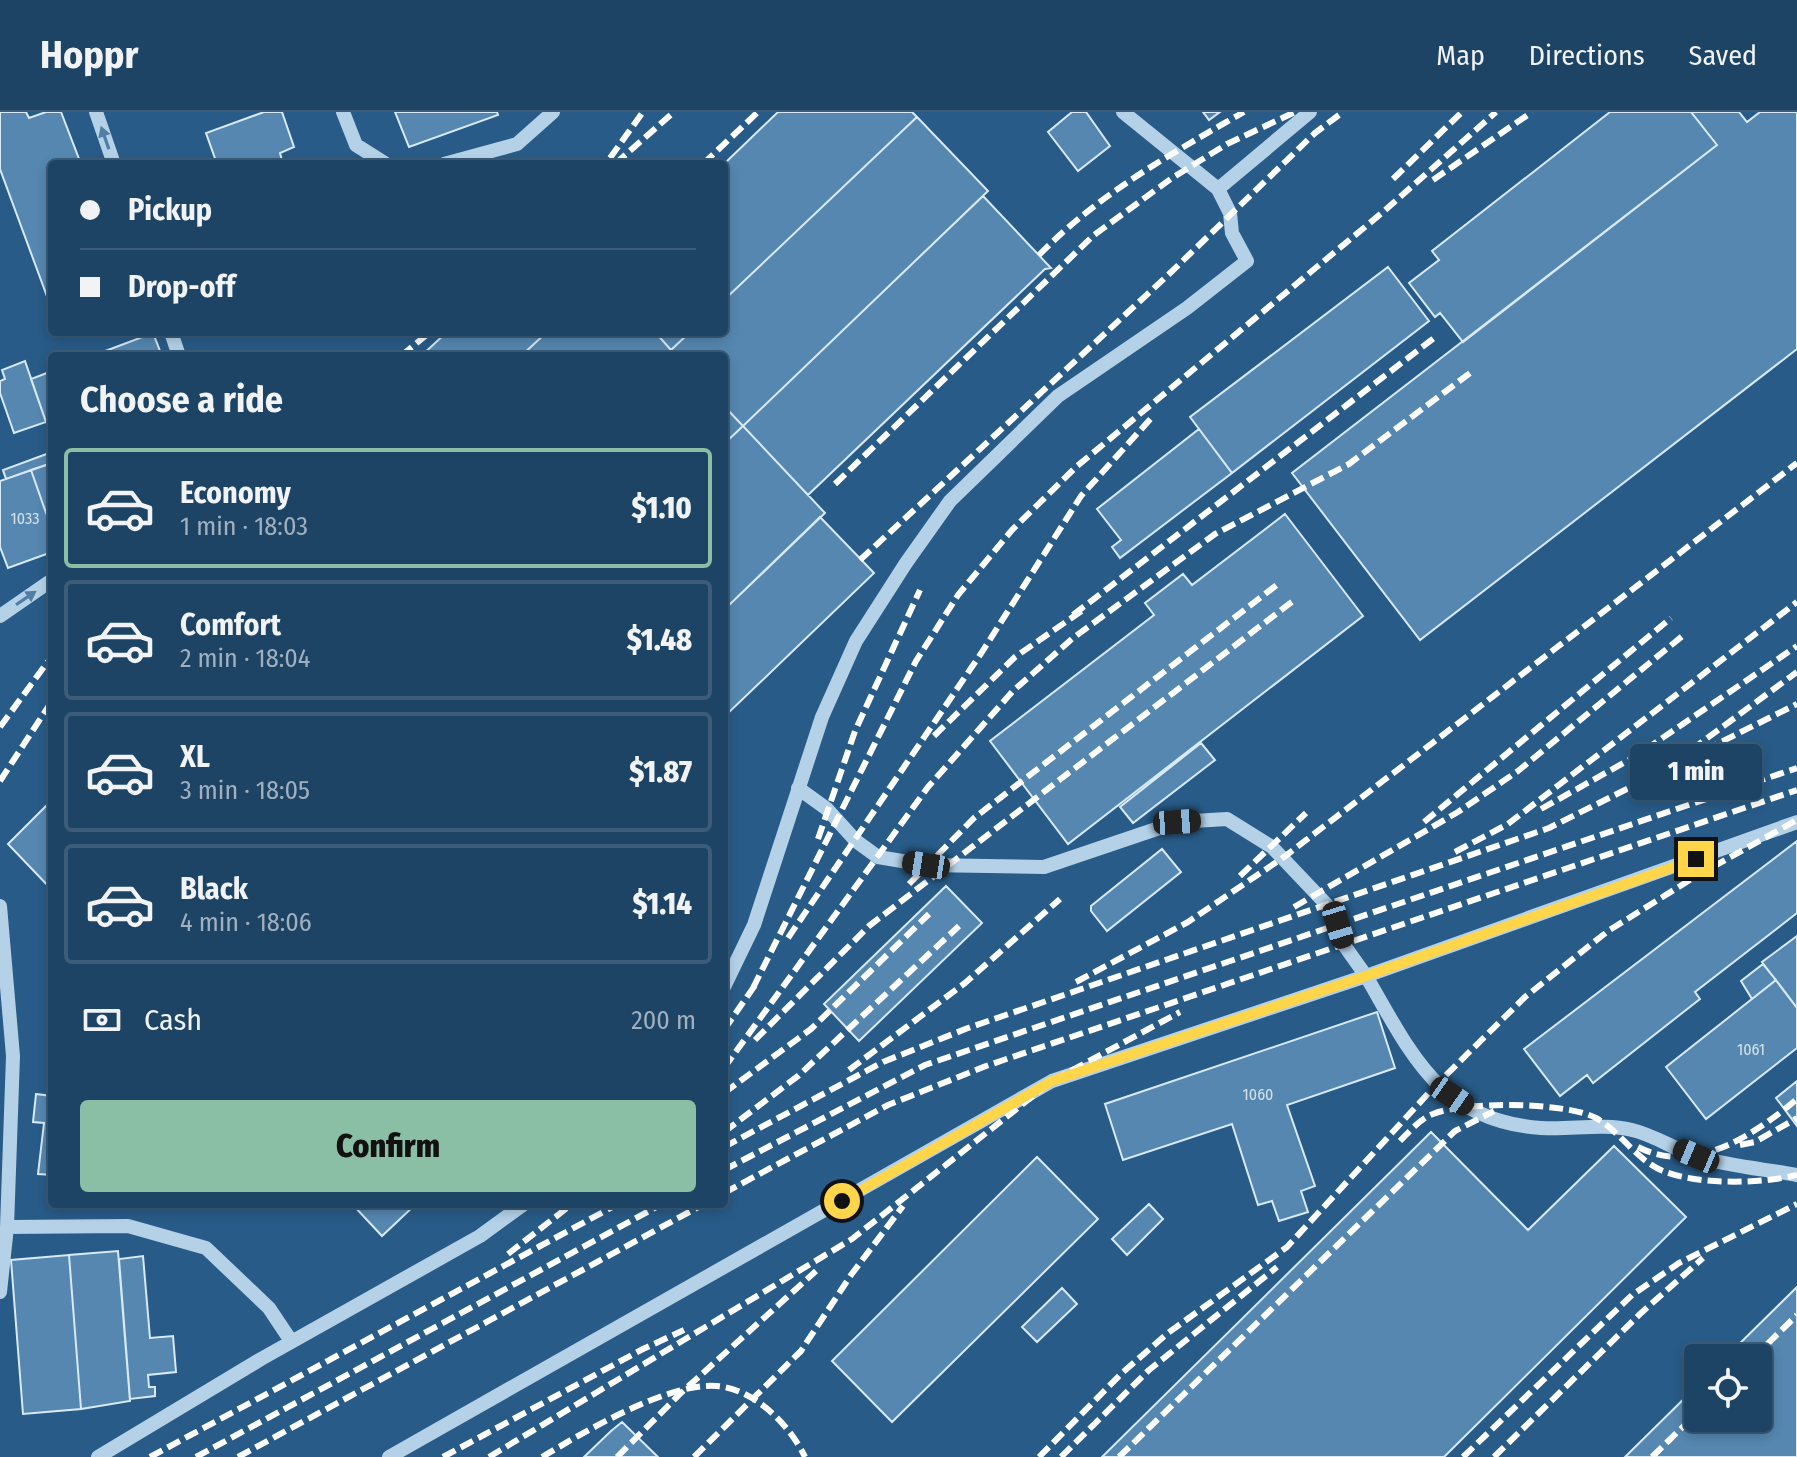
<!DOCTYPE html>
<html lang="en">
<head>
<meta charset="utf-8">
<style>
  :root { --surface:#1e4465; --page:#2b4e6e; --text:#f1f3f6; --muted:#a1b0bf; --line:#3c5c79; --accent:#8abfa5 }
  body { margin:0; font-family:"Fira Sans Condensed",sans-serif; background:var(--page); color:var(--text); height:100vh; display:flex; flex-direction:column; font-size:30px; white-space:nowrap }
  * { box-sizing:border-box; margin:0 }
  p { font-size:26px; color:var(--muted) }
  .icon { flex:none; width:44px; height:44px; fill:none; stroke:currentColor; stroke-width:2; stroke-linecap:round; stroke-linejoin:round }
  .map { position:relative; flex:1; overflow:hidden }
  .details { position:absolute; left:48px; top:240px; width:680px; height:856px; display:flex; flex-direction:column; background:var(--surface); border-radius:8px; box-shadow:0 4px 12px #0003,0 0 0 2px var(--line) }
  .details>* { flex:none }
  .top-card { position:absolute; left:48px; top:48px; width:680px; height:176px; border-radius:8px; box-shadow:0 4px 12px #0003,0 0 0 2px var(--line); display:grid; align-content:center; height:176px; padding:0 32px; background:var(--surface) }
  .controls { position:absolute; left:1684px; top:1232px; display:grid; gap:16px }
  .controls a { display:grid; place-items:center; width:88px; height:88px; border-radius:8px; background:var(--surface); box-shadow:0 4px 12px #0003,0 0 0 2px var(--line); font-size:40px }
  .end { position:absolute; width:36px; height:36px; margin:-18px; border:10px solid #ffd54a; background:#111; box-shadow:0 0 0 4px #111 }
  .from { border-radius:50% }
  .bubble { position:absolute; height:56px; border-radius:8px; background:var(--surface); box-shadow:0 4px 12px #0003,0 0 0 2px var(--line); font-size:26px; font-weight:800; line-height:56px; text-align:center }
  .car { position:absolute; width:24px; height:48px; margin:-24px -12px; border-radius:10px; box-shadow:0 0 6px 2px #0007; background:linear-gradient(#222 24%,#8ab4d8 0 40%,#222 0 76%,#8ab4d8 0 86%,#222 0) }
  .top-card b { display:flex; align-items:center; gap:28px; height:76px; font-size:30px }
  .top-card b+b { border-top:2px solid var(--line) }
  .top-card i { width:20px; height:20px; background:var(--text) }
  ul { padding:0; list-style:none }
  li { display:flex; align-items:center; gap:24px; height:120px; margin:0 16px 12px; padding:0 16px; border:4px solid var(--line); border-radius:8px }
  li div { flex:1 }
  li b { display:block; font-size:30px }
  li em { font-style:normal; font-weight:800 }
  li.selected { border-color:var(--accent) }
  li>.icon { width:72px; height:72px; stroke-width:1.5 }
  h2 { padding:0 32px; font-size:36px; line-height:96px }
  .pay { display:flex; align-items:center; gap:20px; height:88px; padding:0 32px; font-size:30px }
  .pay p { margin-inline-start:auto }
  .primary-button { display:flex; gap:16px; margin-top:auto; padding:16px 32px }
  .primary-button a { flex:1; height:92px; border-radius:8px; background:var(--accent); color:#111; font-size:32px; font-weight:800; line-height:92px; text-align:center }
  header { display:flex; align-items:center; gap:48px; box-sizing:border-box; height:112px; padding:0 40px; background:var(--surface); border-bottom:2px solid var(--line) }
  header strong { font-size:38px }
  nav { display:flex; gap:44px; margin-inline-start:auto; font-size:28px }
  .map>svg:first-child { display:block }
</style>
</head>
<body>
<header>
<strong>Hoppr</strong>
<nav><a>Map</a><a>Directions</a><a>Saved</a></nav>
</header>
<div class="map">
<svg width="1797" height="1345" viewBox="0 0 1797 1345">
  <rect width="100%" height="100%" fill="#285b87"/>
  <path fill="#5587b0" stroke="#d8e9f7" stroke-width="2" d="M0,0h26l3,6 17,-6h15l20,52h-29v146l-52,-141z
    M264,0h18l12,35 -14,6 3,11h-66l-11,-31z
    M395,0h102l1,3 -89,32z
    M778,0h134l5,5 -193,183v-136z
    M1072,0h14l24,34 -32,25 -30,-39z
    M1203,0h17l-11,8z
    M1610,0h81l26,33 -254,197 -23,-29 -5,4 -26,-34 30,-23 -7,-9z
    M1691,0h48l8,10 13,-10h37v237l-377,291 -128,-167 425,-328z
    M917,5l71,74 -245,235 -19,-20v-50h-47l-6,-6 19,-18h34v-32z
    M983,84l68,72 -6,1 -237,226 -65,-69z
    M1388,155l41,54 -197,152 -42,-56z
    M447,220h100l-26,24h-100z
    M547,220h108l16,18 -6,6h-144z
    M655,220h35l-19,18z
    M153,221l9,23h-70z
    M25,249l21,61 -32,11 -14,-40v-12l5,-2 -3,-9z
    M52,259v49l-6,2 -15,-43z
    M724,294l19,20 -19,18z
    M743,314l82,87 -101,97v-166z
    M1199,317l33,44 -112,85 -8,-11 9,-7 -24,-31z
    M52,340v11l-46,16 -3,-9z
    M52,351v67l-21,-60z
    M31,358l21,60v22l-44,16 -8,-21v-66z
    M1285,402l78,102 -295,228 -78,-103 164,-126 -9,-12 38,-29 9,11z
    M820,405l54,56 -150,144v-107z
    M1201,631l14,17 -82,63 -13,-16z
    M52,688v90l-44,-46z
    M1797,729v72l-102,79 5,7 -107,84 -6,-8 -27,21 -36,-47z
    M1162,737l19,23 -74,59 -16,-20v-5z
    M946,774l36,37 -123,118 -35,-37z
    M1797,824v72l-35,-46z
    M1763,852l13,16 -24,19 -11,-18z
    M1776,868l21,28v40l-91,71 -40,-52z
    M1377,900l18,56 -108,37 28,81 -14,5 7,21 -29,9 -7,-20 -14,4 -26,-81 -109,36 -18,-56z
    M1797,969v45l-21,-28z
    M36,982l16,2v79l-14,-1 6,-51 -11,-1z
    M1431,1020l97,98 86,-84 72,71 -242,240h-342z
    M1037,1045l61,62 -206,203 -60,-61z
    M352,1092h64l-34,32z
    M1149,1092l14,15 -36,36 -15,-16z
    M118,1139l12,150 -49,8 -12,-154z
    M69,1143l12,154 -58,5 -12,-154z
    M143,1144l7,82 23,-2 3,36 -28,3 1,12h6v9l-25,3 -11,-140z
    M1797,1175v170h-172l73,-72v33h60v-60h-33z
    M1062,1176l15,16 -40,38 -15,-15z
    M622,1310l36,35h-74l27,-26z"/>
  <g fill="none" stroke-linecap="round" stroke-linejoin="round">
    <path stroke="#b4d1e8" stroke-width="14" d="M96,0l18,52
      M343,0l13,33 30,19
      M444,52l73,-20 36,-32
      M1218,77l92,-77
      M171,220l8,24
      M0,504l52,-36
      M1797,710l-431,154c45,77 73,145 175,152 31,2 61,-5 91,2 22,5 42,19 63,26 32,10 69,13 102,19
      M0,794l13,150 -6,171 -7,65
      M724,875l30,-62 68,-208 34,-76 50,-78 44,-62 108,-105 129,-88 60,-47 -15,-28 -2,-20 -12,-24 -95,-77
      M7,1115l121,-1 78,22 63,60 22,33
      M98,1345l163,-98 219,-123 44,-32
      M389,1345l663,-376 314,-105 -22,-31 -17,-40 -55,-58 -45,-28 -50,3 -133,45 -118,-2 -48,-8 -22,-16 -29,-32 -29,-21"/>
    <path stroke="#fff" stroke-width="6" stroke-dasharray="14 6" stroke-linecap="butt" d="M610,46l33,-46
      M615,52l59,-52
      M703,52l55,-52
      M1393,67l69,-67
      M1433,68l99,-68
      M1039,143c61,-62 130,-100 205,-143
      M401,244l29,-24
      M835,372l259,-249 78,-57 55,-34 68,-32
      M860,448l306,-283 149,-144 28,-21
      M1073,503l361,-277
      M0,615l52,-71
      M934,624l81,-79 68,-47
      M1691,638l106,-78
      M0,669l52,-80
      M1541,697l95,-53 161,-110
      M1424,710l247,-204
      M818,727l37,-108 65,-141
      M1455,740l53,-28 289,-222
      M1240,764l66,-63
      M909,772l65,-66 304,-234
      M1294,795l164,-95 60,-41 168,-138
      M788,826l194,-286 99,-156 73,-81
      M1076,870l112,-60 96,-65 513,-394
      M753,876l163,-327 42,-66 54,-65 64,-63 307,-255 113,-100
      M724,918l34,-49
      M755,928l114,-114 424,-325
      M724,956l204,-281 85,-96 60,-53 142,-104 134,-70 125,-94
      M849,958l116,-87 95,-84
      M724,981l87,-64 118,-115
      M724,1020l74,-56 161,-150
      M1400,1029c10,-10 20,-22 33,-27 32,-13 133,-12 163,4 25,14 40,42 67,53 34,14 98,13 134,4
      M1740,1033l15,-3 42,-24
      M724,1035l159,-85 85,-34 581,-200 248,-124
      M1638,1035c56,29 116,-12 159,-48
      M724,1058l201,-105 872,-297
      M724,1081l164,-88 98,-39 811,-276
      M508,1142l64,-50
      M1753,1246l44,-43
      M150,1345l468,-253
      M196,1345l466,-253
      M238,1345l466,-253
      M443,1345l200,-108 41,-19
      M489,1345l363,-218 200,-158 128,-69
      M542,1345c42,-25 126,-75 175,-71 37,3 73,39 88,71
      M617,1345l65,-65 134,-121
      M694,1345l107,-106 50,-76 52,-69
      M1039,1345l83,-84 46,-40 119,-86 149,-162 89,-88 83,-66 85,-53 104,-58
      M1061,1345l88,-87 128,-103
      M1119,1345l336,-326 39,-20
      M1463,1345l169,-162 47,-32 118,-59
      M1494,1345l146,-143 63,-56
      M1652,1345l46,-45"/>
  </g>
  <defs><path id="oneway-solid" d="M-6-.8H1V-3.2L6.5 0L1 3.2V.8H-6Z" transform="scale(2)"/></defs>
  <g fill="#527ea4">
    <use href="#oneway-solid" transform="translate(105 26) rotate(-109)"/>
    <use href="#oneway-solid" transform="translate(26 486) rotate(-34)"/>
  </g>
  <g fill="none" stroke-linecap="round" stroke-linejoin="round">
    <path stroke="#ffd54a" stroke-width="10" d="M842,1089l210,-120 314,-105 330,-117"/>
  </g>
  <g text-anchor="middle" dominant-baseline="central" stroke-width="6" stroke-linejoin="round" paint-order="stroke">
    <g font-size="16" fill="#d4e1eb">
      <text x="25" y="406">1033</text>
      <text x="1751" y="937">1061</text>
      <text x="1258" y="982">1060</text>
    </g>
  </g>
</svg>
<div class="controls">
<a><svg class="icon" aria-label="locate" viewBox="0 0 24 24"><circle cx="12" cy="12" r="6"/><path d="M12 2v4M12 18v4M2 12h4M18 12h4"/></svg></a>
</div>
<i class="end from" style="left:842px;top:1089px"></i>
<i class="end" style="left:1696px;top:747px"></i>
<div class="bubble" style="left:1630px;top:632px;width:132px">1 min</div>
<i class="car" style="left:1177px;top:710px;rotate:86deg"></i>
<i class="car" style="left:926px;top:753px;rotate:279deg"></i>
<i class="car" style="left:1338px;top:813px;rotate:163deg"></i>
<i class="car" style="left:1452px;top:984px;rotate:125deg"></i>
<i class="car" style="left:1696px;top:1044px;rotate:293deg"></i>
<div class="top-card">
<b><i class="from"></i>Pickup</b>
<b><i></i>Drop-off</b>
</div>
<section class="details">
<h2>Choose a ride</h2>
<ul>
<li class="selected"><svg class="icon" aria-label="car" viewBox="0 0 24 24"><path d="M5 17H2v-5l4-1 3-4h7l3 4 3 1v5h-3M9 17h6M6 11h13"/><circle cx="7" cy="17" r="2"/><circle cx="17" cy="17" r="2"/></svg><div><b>Economy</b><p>1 min · 18:03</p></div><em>$1.10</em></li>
<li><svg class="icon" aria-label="car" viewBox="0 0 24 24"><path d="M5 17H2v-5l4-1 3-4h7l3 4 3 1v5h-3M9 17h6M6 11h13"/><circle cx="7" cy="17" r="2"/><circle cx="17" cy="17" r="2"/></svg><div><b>Comfort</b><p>2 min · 18:04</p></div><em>$1.48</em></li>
<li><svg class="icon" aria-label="car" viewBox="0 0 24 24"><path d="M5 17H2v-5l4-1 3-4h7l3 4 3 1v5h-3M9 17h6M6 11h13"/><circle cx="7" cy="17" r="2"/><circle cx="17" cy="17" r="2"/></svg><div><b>XL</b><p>3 min · 18:05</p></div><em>$1.87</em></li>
<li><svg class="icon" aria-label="car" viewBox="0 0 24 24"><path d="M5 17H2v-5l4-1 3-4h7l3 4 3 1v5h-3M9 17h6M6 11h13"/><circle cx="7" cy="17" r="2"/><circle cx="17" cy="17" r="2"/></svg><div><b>Black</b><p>4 min · 18:06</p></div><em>$1.14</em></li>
</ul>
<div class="pay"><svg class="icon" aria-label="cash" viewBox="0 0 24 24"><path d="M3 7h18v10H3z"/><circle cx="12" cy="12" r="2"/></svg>Cash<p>200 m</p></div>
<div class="primary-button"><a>Confirm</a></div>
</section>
</div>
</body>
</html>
